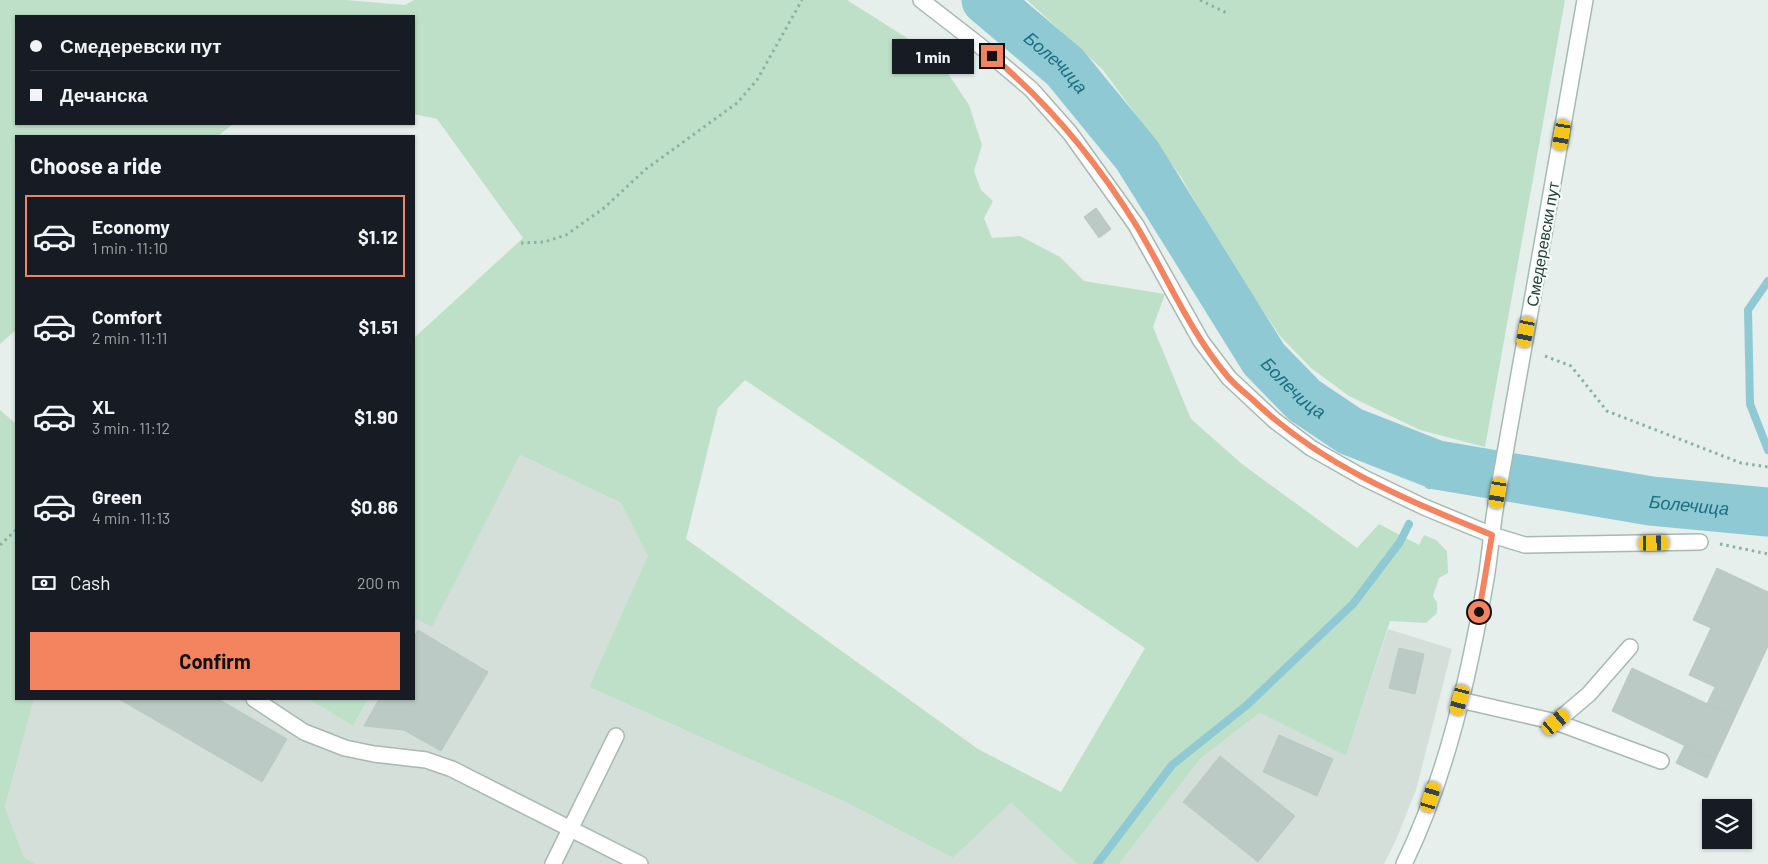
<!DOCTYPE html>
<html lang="en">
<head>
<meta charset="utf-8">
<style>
  :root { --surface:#171b24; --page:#242831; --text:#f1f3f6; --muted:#9ea1a6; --line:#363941; --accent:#f4845f }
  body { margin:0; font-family:Barlow,sans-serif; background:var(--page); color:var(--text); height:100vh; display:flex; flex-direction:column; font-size:19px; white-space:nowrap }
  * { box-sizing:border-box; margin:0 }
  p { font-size:16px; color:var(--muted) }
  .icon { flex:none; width:28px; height:28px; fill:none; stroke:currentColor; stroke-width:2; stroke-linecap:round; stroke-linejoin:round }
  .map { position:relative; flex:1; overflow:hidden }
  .details { position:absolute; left:15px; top:135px; width:400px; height:565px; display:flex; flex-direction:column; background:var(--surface); border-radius:0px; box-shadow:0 1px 4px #0004 }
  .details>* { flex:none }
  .banner { position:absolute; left:15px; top:15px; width:400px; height:110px; border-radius:0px; box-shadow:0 1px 4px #0004; display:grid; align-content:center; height:110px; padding:0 15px; background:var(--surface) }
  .fabs { position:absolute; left:1702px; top:799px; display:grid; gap:10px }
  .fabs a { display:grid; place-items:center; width:50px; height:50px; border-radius:0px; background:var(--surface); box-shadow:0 1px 4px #0004; font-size:25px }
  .end { position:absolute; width:22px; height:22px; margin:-11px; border:6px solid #f4845f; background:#111; box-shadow:0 0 0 2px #111 }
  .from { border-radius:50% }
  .bubble { position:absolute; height:35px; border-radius:0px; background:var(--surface); box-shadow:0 1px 4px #0004; font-size:16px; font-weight:700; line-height:35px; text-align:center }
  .car { position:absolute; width:15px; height:30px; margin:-15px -8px; border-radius:6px; box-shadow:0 0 4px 1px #0007; background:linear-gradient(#f5c518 24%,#345 0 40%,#f5c518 0 76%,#345 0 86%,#f5c518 0) }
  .banner b { display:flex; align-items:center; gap:18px; height:48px; font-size:19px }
  .banner b+b { border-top:1px solid var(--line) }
  .banner i { width:12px; height:12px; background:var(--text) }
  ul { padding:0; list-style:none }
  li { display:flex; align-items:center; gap:15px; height:82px; margin:0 10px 8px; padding:0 5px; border:2px solid transparent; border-radius:0px }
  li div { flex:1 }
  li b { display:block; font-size:19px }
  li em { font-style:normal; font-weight:700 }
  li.current { border-color:var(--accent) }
  li>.icon { width:45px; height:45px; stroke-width:1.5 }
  h2 { padding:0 15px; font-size:22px; line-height:60px }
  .pay { display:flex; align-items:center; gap:12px; height:55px; padding:0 15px; font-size:19px }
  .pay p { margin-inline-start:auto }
  .action { display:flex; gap:10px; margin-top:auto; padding:10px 15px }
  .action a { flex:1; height:58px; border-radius:0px; background:var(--accent); color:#111; font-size:20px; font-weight:700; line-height:58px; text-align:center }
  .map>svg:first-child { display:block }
</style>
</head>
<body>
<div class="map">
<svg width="1768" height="864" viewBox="0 0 1768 864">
  <rect width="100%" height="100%" fill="#e6efeb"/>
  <path fill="#d4dfda" d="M520,455l101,48 28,53 -60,131 256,115 108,56 58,-55 66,61h-1041l-12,-7 -19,-50 29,-108h274l45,27 15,-27h46v-81l18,8z
    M1388,629l64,20 -36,141 -20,50 -12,24h-265l82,-106 59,-45 86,43z"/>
  <path fill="#bfe0c8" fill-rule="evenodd" d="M0,0h346l59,5 9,-5h433l90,57 32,48 13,40 -8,26 7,19 12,11 -9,17 8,20 28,-2 40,21 24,24 81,13 -12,33 38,92 51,45 115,84 22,-24 40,21 5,-10 12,5 11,11 1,22 -9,5 -6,18 4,7v10l-11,10 -36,-2 -44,135 -86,-43 -59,45 -82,106h-42l-66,-61 -58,55 -108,-56 -256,-115 59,-131 -27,-53 -101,-48 -88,172 -18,-9v-280l109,-100 -86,-119 -23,-5v-98h-398v108h217l-15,12h-202v194l-16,14zM745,380l400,268 -84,144 -83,-43 -292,-210 32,-131z
    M1027,0h538l-80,447 -65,-17 -71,-34 -38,-28 -31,-32 -43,-63 -56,-96 -78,-107z
    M0,410l16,14v275h18l-29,108 19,50 12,7h-36z
    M308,699h60l-15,27z"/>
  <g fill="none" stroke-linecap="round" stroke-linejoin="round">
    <path stroke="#8ec9d4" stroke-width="8" d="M1768,281l-20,29 2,94 18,46
      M1429,485l8,-20
      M1097,864l75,-99 75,-60 106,-101 47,-62 9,-18"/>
    <path stroke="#8ec9d4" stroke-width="49" id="s1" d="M986,0l79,67 72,88 127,204 40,41 46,31 87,34 214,36 117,11"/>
  </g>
  <path fill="#bbcac4" stroke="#b8c9c2" d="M1096,208l15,21 -12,9 -15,-21z
    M1717,568l51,24v54l-33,71 -28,-13 8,-17 -26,-12 22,-47 -18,-8z
    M418,630l70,42 -47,79 -37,-21 -40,-4 15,-27h35v-62z
    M1399,648l25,6 -9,40 -26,-6z
    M1632,668l103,49 -20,43 -103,-49z
    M119,699h99l69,40 -25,43z
    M1279,735l54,24 -16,37 -54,-24z
    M1685,745l30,15 -8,18 -31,-15z
    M1220,756l75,60 -37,46 -75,-60z"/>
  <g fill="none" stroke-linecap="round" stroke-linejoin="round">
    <g stroke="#a8b8b2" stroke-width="18">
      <path id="service" d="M921,0l58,45 52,44 39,44 66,92 65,116 28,37 45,42 37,28 53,30 60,29 68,28 33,10 175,-3
        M254,699l50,33 41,16 29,6 52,6 26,9 188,95
        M1460,700l96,22 105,39
        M1556,722l33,-28 41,-47
        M553,864l63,-128"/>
    </g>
    <g stroke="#a4bbb3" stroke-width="18">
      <path id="secondary" d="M1404,864c43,-88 65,-189 82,-285 4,-25 6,-51 10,-75 31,-168 59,-336 89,-504"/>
    </g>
    <path stroke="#86b3a5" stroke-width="3" stroke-dasharray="2.5 4" stroke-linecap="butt" d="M1200,0l29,14
      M521,243l23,-1 22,-7 38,-27 42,-39 91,-66 20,-23 45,-80
      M1545,356l26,10 36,45 134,52 27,4
      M1720,544l48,10
      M0,545l16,-15"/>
    <use href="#service" stroke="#fff" stroke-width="15"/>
    <use href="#secondary" stroke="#fff" stroke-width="15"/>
  </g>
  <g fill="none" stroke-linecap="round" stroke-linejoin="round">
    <path stroke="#f4845f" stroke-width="6" d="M992,56c57,48 105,106 144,169 31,51 53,106 92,152 7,8 17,16 25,23 69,66 152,99 239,135l-13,77"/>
  </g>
  <g text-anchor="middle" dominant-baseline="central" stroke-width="4.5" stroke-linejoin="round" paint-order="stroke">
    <g font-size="16" fill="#24423a" stroke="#f7fbf9">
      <text transform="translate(1542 244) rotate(-80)">Смедеревски пут</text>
    </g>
    <g font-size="18" font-style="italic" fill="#1c6f80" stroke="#f7fbf9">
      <text stroke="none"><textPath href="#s1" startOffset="94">Болечица</textPath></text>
      <text stroke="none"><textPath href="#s1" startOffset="499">Болечица</textPath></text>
      <text stroke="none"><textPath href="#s1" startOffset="919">Болечица</textPath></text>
    </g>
  </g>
</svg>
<div class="fabs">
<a><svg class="icon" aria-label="layers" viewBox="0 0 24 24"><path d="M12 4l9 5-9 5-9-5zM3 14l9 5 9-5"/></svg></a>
</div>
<i class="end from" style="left:1479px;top:612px"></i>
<i class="end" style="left:992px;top:56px"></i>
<div class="bubble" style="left:892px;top:39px;width:82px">1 min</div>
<i class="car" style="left:1562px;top:135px;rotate:190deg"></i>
<i class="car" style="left:1526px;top:332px;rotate:191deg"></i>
<i class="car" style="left:1498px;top:493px;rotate:190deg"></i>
<i class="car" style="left:1654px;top:543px;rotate:89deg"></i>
<i class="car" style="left:1460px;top:700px;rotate:195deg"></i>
<i class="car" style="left:1556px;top:722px;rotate:50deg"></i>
<i class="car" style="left:1431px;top:797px;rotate:17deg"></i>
<div class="banner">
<b><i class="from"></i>Смедеревски пут</b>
<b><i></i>Дечанска</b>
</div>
<section class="details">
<h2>Choose a ride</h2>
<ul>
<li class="current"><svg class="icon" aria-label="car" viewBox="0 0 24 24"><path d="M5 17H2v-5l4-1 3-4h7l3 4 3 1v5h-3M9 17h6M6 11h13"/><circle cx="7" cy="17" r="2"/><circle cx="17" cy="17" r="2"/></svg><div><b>Economy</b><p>1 min · 11:10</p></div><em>$1.12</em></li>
<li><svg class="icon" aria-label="car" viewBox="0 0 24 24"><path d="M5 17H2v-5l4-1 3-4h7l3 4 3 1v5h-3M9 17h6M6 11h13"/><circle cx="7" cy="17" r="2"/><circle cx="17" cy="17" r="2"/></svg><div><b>Comfort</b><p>2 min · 11:11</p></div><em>$1.51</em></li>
<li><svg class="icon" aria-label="car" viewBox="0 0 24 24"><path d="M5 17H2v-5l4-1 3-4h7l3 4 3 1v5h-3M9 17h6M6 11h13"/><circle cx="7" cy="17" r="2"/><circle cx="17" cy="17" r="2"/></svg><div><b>XL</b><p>3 min · 11:12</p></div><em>$1.90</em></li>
<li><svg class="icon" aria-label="car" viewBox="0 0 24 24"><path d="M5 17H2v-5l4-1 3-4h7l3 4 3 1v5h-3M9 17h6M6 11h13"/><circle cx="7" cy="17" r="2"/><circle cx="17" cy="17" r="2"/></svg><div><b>Green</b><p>4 min · 11:13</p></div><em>$0.86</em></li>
</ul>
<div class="pay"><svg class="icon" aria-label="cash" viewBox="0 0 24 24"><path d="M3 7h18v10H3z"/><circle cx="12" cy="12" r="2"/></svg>Cash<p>200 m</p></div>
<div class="action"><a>Confirm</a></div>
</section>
</div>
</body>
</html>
